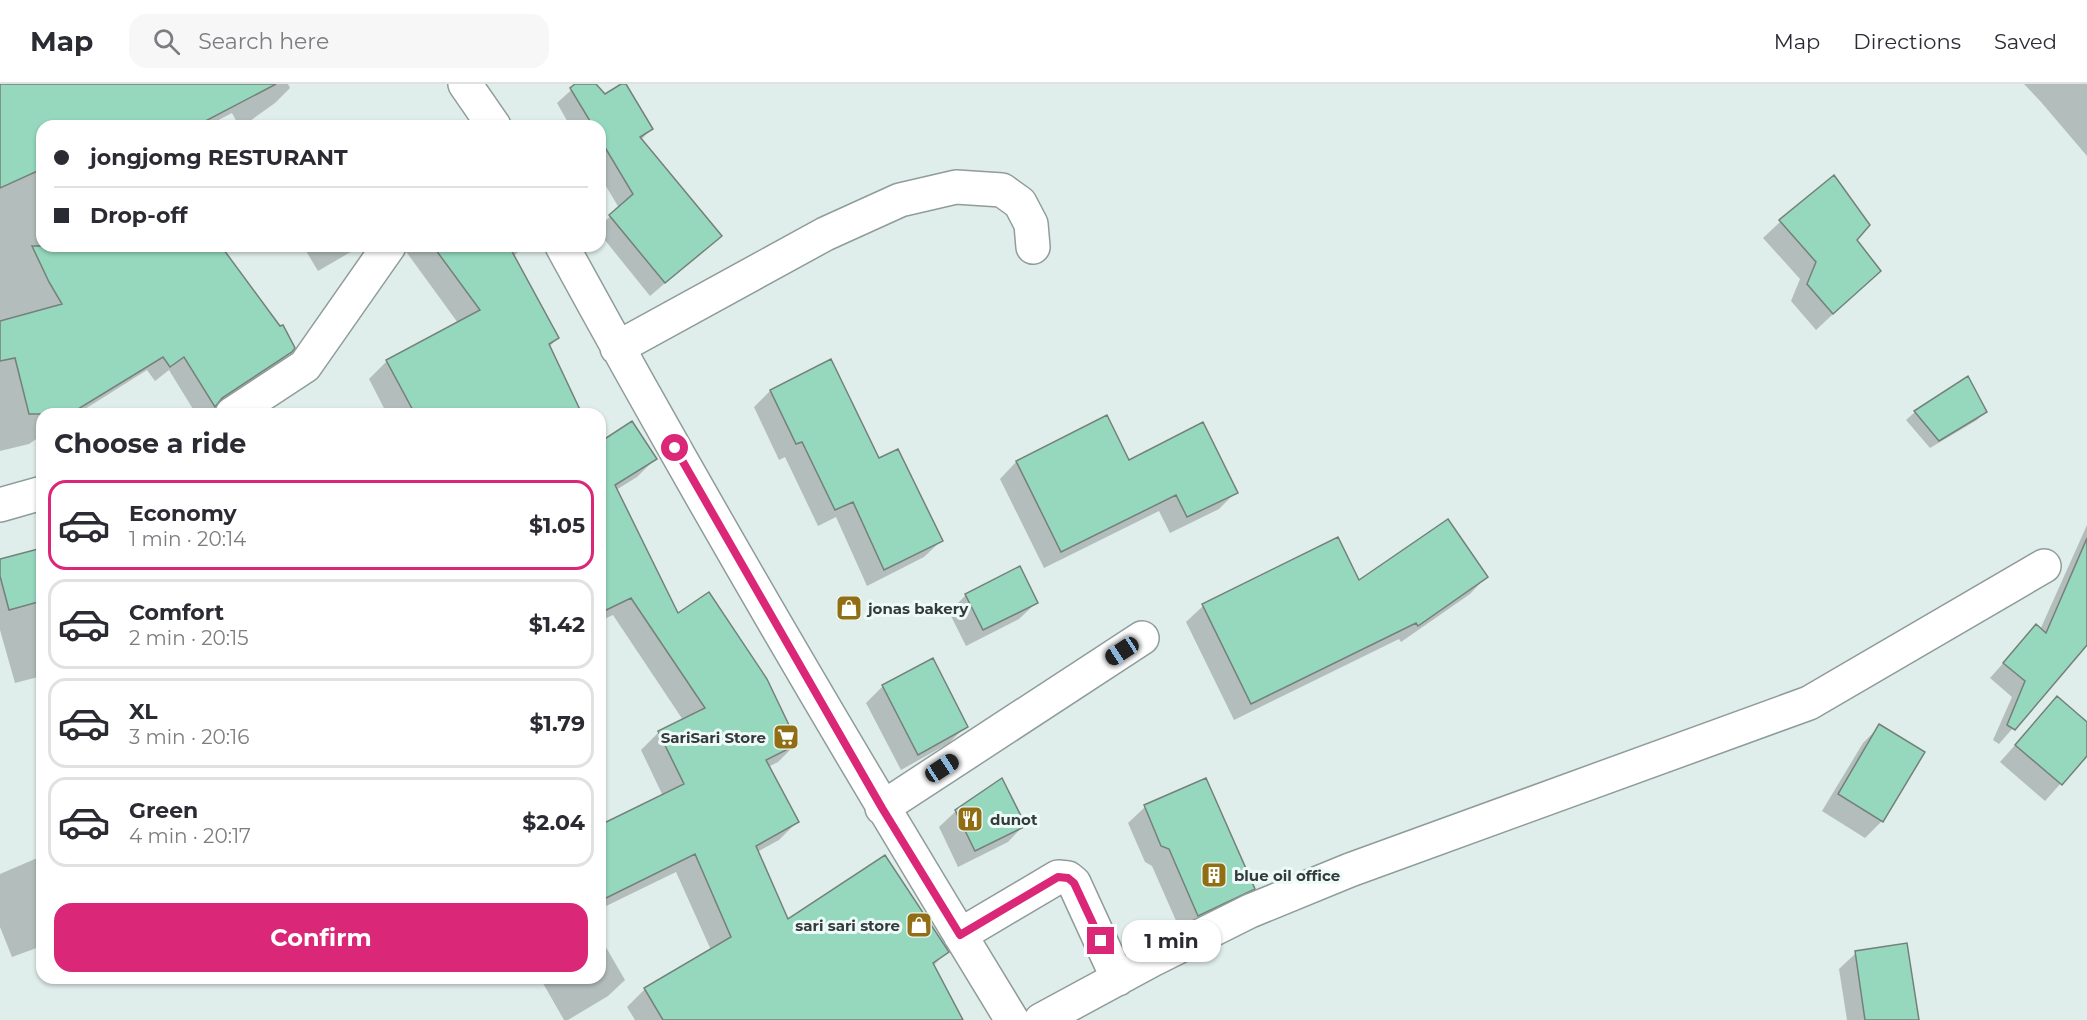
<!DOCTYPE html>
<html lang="en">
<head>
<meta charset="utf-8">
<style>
  :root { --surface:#fff; --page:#f7f7f7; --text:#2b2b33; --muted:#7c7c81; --line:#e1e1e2; --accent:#db2777 }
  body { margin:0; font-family:Montserrat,sans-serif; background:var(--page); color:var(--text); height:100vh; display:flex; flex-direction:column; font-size:22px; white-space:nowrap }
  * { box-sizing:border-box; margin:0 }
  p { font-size:20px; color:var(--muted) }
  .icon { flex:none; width:33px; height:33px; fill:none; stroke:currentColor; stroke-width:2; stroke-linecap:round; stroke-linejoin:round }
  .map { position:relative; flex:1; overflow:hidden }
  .side { position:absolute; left:36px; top:324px; width:570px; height:576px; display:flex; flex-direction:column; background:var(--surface); border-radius:18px; box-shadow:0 2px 4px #0004 }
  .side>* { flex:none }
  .hud { position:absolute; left:36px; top:36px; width:570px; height:132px; border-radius:18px; box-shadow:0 2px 4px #0004; display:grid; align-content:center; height:132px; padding:0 18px; background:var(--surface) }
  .end { position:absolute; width:27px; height:27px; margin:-14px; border:8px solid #db2777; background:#fff; box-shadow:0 0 0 3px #fff }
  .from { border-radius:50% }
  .bubble { position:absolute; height:42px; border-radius:18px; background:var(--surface); box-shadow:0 2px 4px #0004; font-size:20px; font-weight:700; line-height:42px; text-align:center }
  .car { position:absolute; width:18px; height:36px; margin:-18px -9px; border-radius:8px; box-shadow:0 0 4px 2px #0007; background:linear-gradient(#222 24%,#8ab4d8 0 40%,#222 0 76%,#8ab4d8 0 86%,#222 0) }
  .hud b { display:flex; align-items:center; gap:21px; height:57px; font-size:22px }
  .hud b+b { border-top:2px solid var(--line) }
  .hud i { width:15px; height:15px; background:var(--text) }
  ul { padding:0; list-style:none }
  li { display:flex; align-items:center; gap:18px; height:90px; margin:0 12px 9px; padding:0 6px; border:3px solid var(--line); border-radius:18px }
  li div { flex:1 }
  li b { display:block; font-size:22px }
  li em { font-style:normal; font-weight:700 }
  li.active { border-color:var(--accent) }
  li>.icon { width:54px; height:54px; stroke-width:1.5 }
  h2 { padding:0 18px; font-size:27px; line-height:72px }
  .action { display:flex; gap:12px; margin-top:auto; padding:12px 18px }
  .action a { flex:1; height:69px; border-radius:18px; background:var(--accent); color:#fff; font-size:24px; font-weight:700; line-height:69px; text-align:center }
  header { display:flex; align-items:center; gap:36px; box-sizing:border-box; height:84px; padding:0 30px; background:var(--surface); border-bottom:2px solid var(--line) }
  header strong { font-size:28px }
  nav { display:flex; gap:33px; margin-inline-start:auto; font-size:21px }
  .search { width:420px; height:54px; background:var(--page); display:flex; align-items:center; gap:15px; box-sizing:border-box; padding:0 21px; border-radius:18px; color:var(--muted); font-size:22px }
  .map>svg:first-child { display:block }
</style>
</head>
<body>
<header>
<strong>Map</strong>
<div class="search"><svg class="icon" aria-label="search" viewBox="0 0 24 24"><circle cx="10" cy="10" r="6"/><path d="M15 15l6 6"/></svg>Search here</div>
<nav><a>Map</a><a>Directions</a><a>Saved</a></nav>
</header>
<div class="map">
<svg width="2087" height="936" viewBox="0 0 2087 936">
  <rect width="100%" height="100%" fill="#dfedeb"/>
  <path fill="#0003" d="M0,0h288l2,4 -15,15 -32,23h-4l-7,-13 -25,13h-165v120h177l72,105 -16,16 -69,47h-10l-27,-44 -14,11 -8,-11 -70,44h-35v21l-13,9 -29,7z
    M578,0h16l10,12 20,-12 27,45 -10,11 79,96 -70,60 -50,-62v-8l19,-18 -19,-32v-50h-30l-13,-23z
    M2024,0h63v72l-46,-54z
    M1834,93l21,63 7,47 -46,43 -25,-29 9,-22 -37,-41 17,-16z
    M303,162h58l-43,25z
    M402,162h118l2,2 -9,9 45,81 -9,9 31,67h-193l-18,-35 18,-18 71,-38z
    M1967,294l18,34 -8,8 -47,28 -24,-28 9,-8z
    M770,307l109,69 62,81 -17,16 -57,29 -31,-69 -18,9 -33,-69 -6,3 -25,-53z
    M1107,333l21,45 108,30 -17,17 -49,24 -11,-22 -115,57 -44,-89 16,-17z
    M602,353l2,4 51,18 -18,18 -21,13 61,125 119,129 -18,18 -10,5 29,55 -18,18 -22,12 30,70 160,30 -14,14 28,54h-326l-8,-13 18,-18 66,-39 -35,-78 -76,37v-82l63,-31 -22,-46 18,-18 24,-12 -70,-105 -13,6v-183z
    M2087,441v118l-88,101 -6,-4 19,-43 -22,-19 46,-52 4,4z
    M1337,455l21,43 128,-5 -16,17 -69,48 -2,-3 -165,81 -48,-98 17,-16z
    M42,465v127l-27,7 -15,-53v-69z
    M966,511l70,8 -17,16 -53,27 -17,-34z
    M883,602l83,40 -17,17 -48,27 -35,-67z
    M2057,614l30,26v30l-42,47 -45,-39z
    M1880,642l43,27 -41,68 -17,17 -43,-27 41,-68z
    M1145,723l108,81 -17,17 -55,27 -29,-66 -7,-4 -17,-39z
    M956,727l68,14 -16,17 -50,25 -19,-40z
    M42,772v90l-30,11 -12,-30v-53z
    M600,853l25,43 -17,16 -40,24h-4l-24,-42h60z
    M1856,869l61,67h-70l-8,-51z"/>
  <path fill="#95d8bd" stroke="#75807b" stroke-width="1.5" d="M0,0h276l-80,42h-154v43l-42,19z
    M575,0h21l9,10 16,-10h5l27,45 -13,8 82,99 -57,47 -56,-68 24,-21 -33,-55v-13h-7l-23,-38z
    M1834,91l36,50 -13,15 24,31 -48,43 -26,-30 9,-22 -37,-42z
    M32,162h189l59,80 3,-1 12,23 -3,4 -70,46 -7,9 -31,-50 -14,10 -7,-10 -93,57h-41l-14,-56 -15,3v-40l62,-17 -13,-22z
    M433,162h76l50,92 -10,6 33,70h-167l-29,-54 94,-50z
    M831,275l48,99 19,-9 45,92 -59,29 -31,-68 -18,8 -33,-68 -6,2 -26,-54z
    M1968,292l19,36 -48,29 -25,-30z
    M1107,331l22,45 74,-38 35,71 -51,24 -11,-22 -115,57 -45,-91z
    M632,337l25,38 -42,26 63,128 31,-21 58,87 31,65 -32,16 33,62 -43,24 32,73 97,-64 64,97 -16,11 30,57h-300l-19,-32 87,-51 -36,-83 -95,47v-76l84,-41 -26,-53 47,-23 -74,-110 -31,15v-171z
    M1448,435l40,58 -70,49 -2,-3 -165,81 -49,-100 136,-67 21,43z
    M2087,454v107l-72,85 -8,-5 18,-44 -22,-18 33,-39 10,9z
    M42,464v53l-33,9 -9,-34v-17z
    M1020,482l18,37 -55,27 -18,-36z
    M933,574l35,69 -50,28 -36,-70z
    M2057,612l30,26v34l-25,29 -47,-40z
    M1879,640l46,28 -42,70 -45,-28z
    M1002,694l24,48 -51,25 -20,-41z
    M1206,694l49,111 -57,27 -29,-67 -8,-3 -17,-41z
    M1907,859l12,77h-54l-10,-69z"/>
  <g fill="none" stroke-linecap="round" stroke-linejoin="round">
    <g stroke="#8f9c9a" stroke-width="36">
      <path id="minor" d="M465,0l29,42
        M562,162c143,262 294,519 450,774
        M617,264l208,-114 75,-34 56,-13 46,3 18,13 11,21 2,23
        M232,330l73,-48 84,-120
        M0,421l42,-12
        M882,724l260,-170
        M960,851l98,-58 10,1 6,5 44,96
        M1041,936l111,-60 98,-49 100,-41 459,-167 235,-137"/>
    </g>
    <use href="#minor" stroke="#fff" stroke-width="33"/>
  </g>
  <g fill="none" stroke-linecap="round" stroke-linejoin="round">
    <path stroke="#db2777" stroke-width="8" d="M675,364l207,360 78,127 98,-58 10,1 6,5 27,58"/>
  </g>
  <defs>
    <g id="shop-square" transform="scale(1.35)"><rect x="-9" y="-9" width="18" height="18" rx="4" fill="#916d13" stroke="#ecfaf8"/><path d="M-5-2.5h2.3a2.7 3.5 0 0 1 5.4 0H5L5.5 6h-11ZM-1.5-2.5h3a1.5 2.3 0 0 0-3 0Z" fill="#fff"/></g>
    <g id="supermarket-square" transform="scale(1.35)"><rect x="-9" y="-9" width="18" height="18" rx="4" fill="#916d13" stroke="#ecfaf8"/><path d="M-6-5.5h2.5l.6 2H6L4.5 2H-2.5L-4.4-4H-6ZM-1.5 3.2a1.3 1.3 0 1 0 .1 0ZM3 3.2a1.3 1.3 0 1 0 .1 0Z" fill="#fff"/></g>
    <g id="restaurant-square" transform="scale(1.35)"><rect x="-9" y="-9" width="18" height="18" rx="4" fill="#916d13" stroke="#ecfaf8"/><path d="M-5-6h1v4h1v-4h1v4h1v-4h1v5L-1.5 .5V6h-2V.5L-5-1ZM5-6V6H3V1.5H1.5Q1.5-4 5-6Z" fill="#fff"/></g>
    <g id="building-square" transform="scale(1.35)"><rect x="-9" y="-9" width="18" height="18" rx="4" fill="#916d13" stroke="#ecfaf8"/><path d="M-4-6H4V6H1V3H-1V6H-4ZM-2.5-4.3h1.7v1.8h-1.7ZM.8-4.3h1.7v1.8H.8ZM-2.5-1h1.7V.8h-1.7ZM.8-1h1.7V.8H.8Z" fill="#fff"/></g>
  </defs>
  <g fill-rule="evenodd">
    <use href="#shop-square" x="849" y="524"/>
    <use href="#supermarket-square" x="786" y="653"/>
    <use href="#restaurant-square" x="970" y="735"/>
    <use href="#building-square" x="1214" y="791"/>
    <use href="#shop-square" x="919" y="841"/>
  </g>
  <g text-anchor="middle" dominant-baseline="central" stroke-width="6" stroke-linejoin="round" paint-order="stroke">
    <g font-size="15" font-weight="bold" fill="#353b3a" stroke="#ecfaf8" text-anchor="start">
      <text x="868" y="524">jonas bakery</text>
      <text x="766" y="653" text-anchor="end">SariSari Store</text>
      <text x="990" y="735">dunot</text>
      <text x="1234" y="791">blue oil office</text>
      <text x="900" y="841" text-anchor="end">sari sari store</text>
    </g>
  </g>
</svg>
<i class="end from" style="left:675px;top:364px"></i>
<i class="end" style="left:1101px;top:857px"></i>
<div class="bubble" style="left:1122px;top:836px;width:99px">1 min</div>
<i class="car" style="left:1122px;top:567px;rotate:237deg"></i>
<i class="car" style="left:942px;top:684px;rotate:57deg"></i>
<div class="hud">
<b><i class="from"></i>jongjomg RESTURANT</b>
<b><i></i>Drop-off</b>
</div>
<section class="side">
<h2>Choose a ride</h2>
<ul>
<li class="active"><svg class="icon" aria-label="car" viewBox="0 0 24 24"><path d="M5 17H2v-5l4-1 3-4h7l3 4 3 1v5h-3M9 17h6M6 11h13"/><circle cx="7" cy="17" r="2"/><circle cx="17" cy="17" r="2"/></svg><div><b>Economy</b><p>1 min · 20:14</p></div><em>$1.05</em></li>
<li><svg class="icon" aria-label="car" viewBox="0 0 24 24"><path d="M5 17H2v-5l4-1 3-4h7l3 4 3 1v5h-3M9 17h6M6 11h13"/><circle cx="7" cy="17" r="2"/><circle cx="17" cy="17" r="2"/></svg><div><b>Comfort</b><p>2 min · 20:15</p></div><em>$1.42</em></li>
<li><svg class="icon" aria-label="car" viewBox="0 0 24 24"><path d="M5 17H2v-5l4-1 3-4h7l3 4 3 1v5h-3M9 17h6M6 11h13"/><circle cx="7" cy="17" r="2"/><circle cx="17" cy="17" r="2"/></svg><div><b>XL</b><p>3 min · 20:16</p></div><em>$1.79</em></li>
<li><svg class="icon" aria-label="car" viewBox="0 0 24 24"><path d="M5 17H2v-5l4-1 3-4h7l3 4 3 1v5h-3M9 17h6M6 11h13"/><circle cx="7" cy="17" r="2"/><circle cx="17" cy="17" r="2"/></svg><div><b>Green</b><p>4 min · 20:17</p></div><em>$2.04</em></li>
</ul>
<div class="action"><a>Confirm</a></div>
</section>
</div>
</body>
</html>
